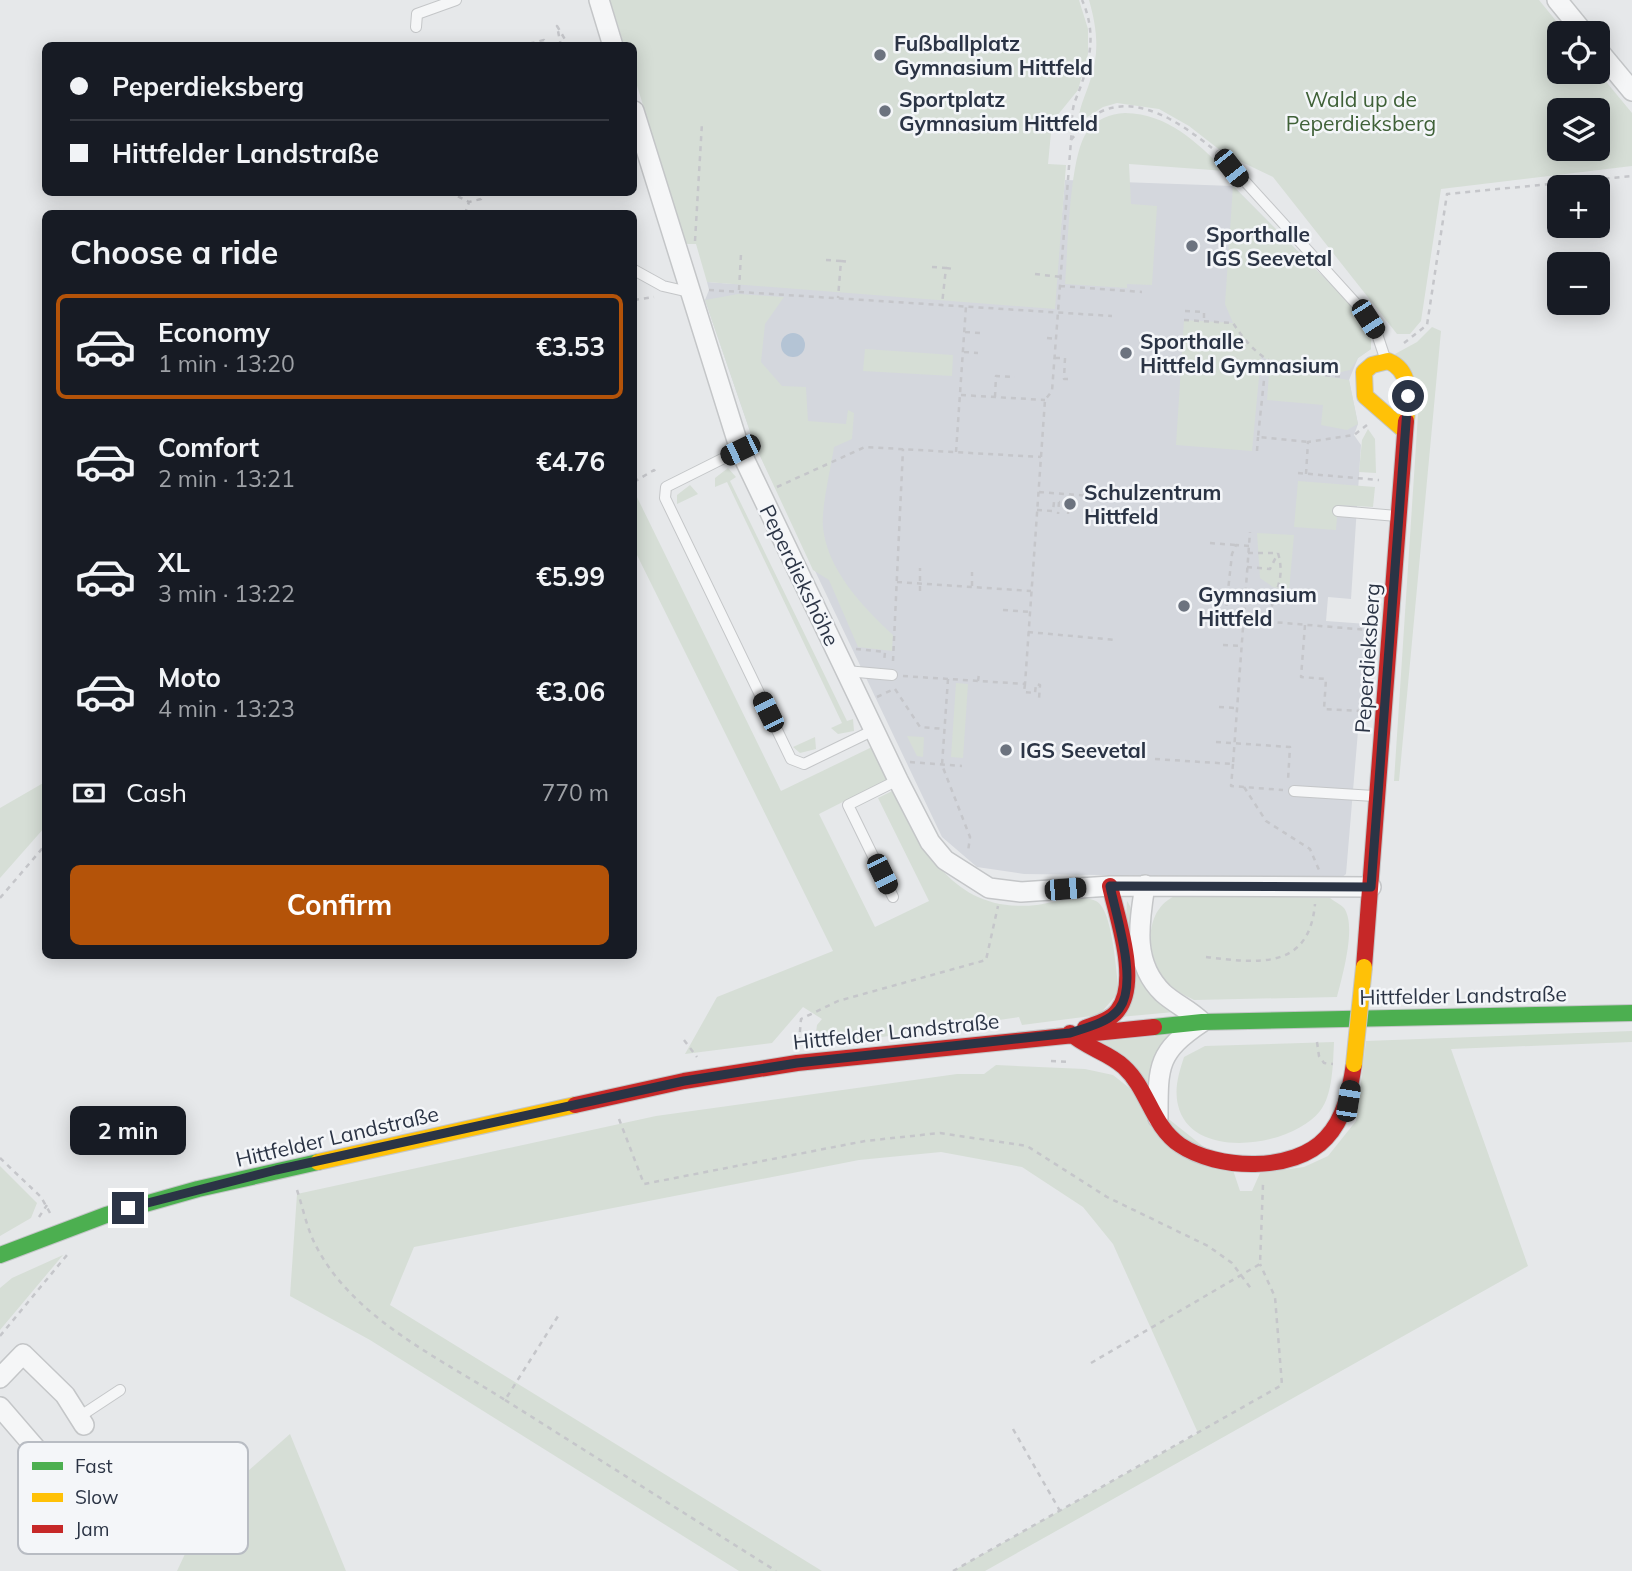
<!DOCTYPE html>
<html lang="en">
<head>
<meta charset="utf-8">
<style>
  :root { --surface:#171b24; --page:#242831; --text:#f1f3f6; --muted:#9ea1a6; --line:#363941; --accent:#b45309 }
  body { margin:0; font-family:Mulish,sans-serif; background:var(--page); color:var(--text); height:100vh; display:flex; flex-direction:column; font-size:26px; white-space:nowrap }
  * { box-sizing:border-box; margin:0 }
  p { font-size:23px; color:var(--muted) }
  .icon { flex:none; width:38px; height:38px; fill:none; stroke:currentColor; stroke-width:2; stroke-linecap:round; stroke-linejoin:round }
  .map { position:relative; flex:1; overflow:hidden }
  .panel { position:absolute; left:42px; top:210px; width:595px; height:749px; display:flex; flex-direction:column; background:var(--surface); border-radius:10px; box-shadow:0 4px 18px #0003 }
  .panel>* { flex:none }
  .banner { position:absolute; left:42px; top:42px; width:595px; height:154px; border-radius:10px; box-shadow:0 4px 18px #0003; display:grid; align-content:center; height:154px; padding:0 28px; background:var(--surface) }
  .controls { position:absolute; left:1547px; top:21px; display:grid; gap:14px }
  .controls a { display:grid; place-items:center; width:63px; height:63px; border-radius:10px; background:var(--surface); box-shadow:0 4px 18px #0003; font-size:35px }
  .end { position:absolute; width:32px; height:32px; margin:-16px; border:9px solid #2b3445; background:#fff; box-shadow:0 0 0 4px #fff }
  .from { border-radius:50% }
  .bubble { position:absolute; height:49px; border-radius:10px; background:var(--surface); box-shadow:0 4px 18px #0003; font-size:23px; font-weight:700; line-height:49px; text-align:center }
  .car { position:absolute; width:21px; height:42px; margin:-21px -10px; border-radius:9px; box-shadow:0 0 5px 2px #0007; background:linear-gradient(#222 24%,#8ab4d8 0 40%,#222 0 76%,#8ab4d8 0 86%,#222 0) }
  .banner b { display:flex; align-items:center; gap:24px; height:66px; font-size:26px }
  .banner b+b { border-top:2px solid var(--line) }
  .banner i { width:18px; height:18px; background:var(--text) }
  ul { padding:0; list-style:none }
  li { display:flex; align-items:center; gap:21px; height:105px; margin:0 14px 10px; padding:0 14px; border:4px solid transparent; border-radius:10px }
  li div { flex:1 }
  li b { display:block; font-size:26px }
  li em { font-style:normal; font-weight:700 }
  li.selected { border-color:var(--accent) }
  li>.icon { width:63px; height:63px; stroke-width:1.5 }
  h2 { padding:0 28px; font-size:32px; line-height:84px }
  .pay { display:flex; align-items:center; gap:18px; height:77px; padding:0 28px; font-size:26px }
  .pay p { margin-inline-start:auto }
  .action { display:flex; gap:14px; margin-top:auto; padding:14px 28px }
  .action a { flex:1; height:80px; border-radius:10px; background:var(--accent); color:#fff; font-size:28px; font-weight:700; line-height:80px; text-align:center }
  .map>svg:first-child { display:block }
</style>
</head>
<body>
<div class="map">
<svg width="1632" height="1571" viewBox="0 0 1632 1571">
  <rect width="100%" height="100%" fill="#e6e8ea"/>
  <path fill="#d4d7dd" d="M1065,180l168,6 124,125 14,25v13l-13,9 -9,22 9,44 -4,11 7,10 -10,154 -23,-2 -2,24 41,3 -21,250 -5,4 -317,-4 -47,-7 -35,-30 -188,-394 -49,-143 4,-10 -2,-8 26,2 328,-59z"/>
  <path fill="#d6ded6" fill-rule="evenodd" d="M610,0h469l9,29v25l-10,36 -26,32 -4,42 18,1 -11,144 -348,-27 -11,-38h-10l-52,-168v-30l-10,-1z
    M1089,0h450l27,33h-7v39h39l34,41v53l-191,23 -20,132 -11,13h-13l-124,-157 -48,-23 -36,-28 -30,-17 -42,-6 -14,4 -25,16c1,-16 7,-26 12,-42 10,-28 7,-53 -1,-81zM1559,110h39v39h-39z
    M1125,113c44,1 71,29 101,58l-97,-7 2,40 26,2 -5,79 -25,-1v4l-62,-4c3,-34 4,-128 22,-152 9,-13 23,-18 38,-19z
    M1233,186l124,125 14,25v13l-13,9 -8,12 -27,6 26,4 9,44 -11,6 -26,-5 2,-20 -56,-5 3,-39 -9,-5 -9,95 -76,-6 8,-125 49,3 -8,-19z
    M738,294l46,3 -19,27 -4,38 21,24 24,1 2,34 38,3 2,-14 6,3 -2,26 -18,8c-3,20 -13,62 -11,81 5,43 40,79 70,107l-1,16 -34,-4 -29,-67 -16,-10 -59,-127 -49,-143z
    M1432,327l9,4 -42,450h-5l26,-397 -25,-30 22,-12z
    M865,349l88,6 -1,21 -89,-5z
    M1368,429l7,10 1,34 -17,-1 3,-32z
    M728,468l8,9 -6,4 117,240 6,-2 1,12 -16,3 -7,-6 11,-5 -115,-241 -12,5v-9z
    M1298,481l77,6 -2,20 -35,-2 -2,25 -42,-3z
    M690,485l8,9 -21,10v-9z
    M634,491l147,300 91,-44 16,32 -69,35 56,113 54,-26 -51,-103 16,-8c30,62 61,124 143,115 15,-2 44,-12 59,-4 17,8 20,72 23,91l-20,23 -77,10 -3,-8 -192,28 -11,-12 1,-8 5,-6 -19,-12 -31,36 -87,11 32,-57 116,-46 -199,-402z
    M1257,533l37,2 -5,56 -16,-4 -13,-9z
    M956,683l12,1 -5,74 -12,-1z
    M907,736l17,1 -1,20 -6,-1z
    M815,737l1,12 -16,4 -7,-6z
    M45,782v45l-45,51v-70z
    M1177,895l153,3c4,3 11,7 14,10 13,18 -2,69 -7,89l-143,3c-10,-5 -20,-10 -28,-19 -21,-26 -23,-72 11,-86z
    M1127,901c6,8 5,16 5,26 1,37 10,64 42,85l-54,5z
    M1632,1031v11l-181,7 77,217 -543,305h-32l245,-138 -85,-189 -30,-37 -61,-40 -81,-15 -82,8 -445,87 -24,58 432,266h-83l-369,-231 -80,-44 7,-102 359,-78 301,-42h27l12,-9 89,4 28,6 120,95 7,21h12l8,-18 44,-6 24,-11 28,-35 10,-80z
    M1168,1035l-14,25 -3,34 -55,-52z
    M1334,1042c-1,20 -1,53 -14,69 -28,36 -129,51 -142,-6 -4,-17 1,-32 6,-48l21,-11z
    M0,1166l37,37 -6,15 -31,18z
    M63,1255l-63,75v-42l12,-10z
    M290,1434l56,137h-169l30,-64z"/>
  <path fill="#b4c4d5" d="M781 345a12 12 0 1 1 24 0a12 12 0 1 1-24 0Z"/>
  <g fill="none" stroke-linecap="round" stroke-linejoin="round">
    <g stroke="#c4c6c8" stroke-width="12">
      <path id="lane" d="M416,27l1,-13 39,-14
        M1221,155l139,153 16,23 9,27
        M634,270l29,16 26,6
        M740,450l-74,37 -1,11 126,261 13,5 70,-34
        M1338,511l59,5
        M846,671l46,4
        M1294,791l80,5
        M893,897l-45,-92 50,-25
        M79,1417l41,-27"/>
    </g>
    <g stroke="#c4c6c8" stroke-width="22">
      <path id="street" d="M599,0l14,46
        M1557,0l27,33
        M1598,50l34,41
        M634,111l106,339 158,330 32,62 15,18 44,28 32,4 89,-6 261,1
        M1145,885c-6,39 -13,78 18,108 12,11 27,17 39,29 -45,30 -44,44 -44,96
        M0,1378l23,-24 42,41 19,30
        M0,1407l88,102"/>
    </g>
    <g stroke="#c4c6c8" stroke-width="18">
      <path id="fast" d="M1154,1027l48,-5 430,-9
        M0,1255l106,-40 92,-26 120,-27"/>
    </g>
    <g stroke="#c4c6c8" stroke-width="18">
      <path id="slow" d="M1405,431l-40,-35 -1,-24 8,-7 16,-4c25,10 20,38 18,60
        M318,1162l257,-57"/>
    </g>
    <g stroke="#c4c6c8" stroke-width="18">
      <path id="jam" d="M1364,967l42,-546
        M1085,1028c11,-4 26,-8 33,-18 22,-29 -1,-92 -8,-124
        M1070,1033c16,15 38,19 54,34 24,22 28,59 56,78 37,25 114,28 146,-7 19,-20 24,-48 28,-74
        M575,1105l109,-24 113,-18 357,-36"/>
    </g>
    <path stroke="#c5c6ca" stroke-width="2.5" stroke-dasharray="5 5" stroke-linecap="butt" d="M520,46l24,-6 3,6
      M561,46l-4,-20 12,20
      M1071,140c8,-10 16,-21 27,-27 40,-21 85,12 114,35
      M449,192l20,10 12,-3v-7
      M465,214l4,-12
      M695,241l7,-118
      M826,260l15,1 -3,37
      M841,261l9,1
      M932,267l14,1 -4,36
      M946,268l8,1
      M1035,274l26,3
      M1060,286l82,6
      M709,290l403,26
      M739,290l2,-36h3
      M634,300l20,-3
      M1185,311l19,1v10
      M1184,320l49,3c31,48 59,49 111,54
      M965,332l15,1
      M1047,338l9,1
      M1404,343l23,-18 20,-131 185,-18
      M964,352l14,1
      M1055,358h10l-1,21h5
      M1266,361l-8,76 50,5
      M961,395l84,5
      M995,397l1,-21 19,1
      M1257,451l1,-14
      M956,452l10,-146
      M1298,473l81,7
      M1306,474l2,-32 46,-7 13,-10
      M634,482l20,-12 4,5
      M777,487l88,-40 176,10
      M1039,492l106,8
      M1037,510l16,1 1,-9h5l-1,12
      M1068,514l2,-20
      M1210,543l26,2
      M1249,546l-13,-1 -4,9 -7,64 143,12
      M1248,553h30c9,31 -8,41 -8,69
      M1247,567l23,2 8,-16
      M897,582l134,9
      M972,586v-14
      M920,591v-23
      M1003,610l27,2
      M1305,625l-4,52 25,2 -2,30 37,2
      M1028,632l88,8
      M1223,645l18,1
      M856,649l29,3 -1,10
      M893,661l10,-212
      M903,676l122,8 20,-284 7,-9 19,-251c1,-12 0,-28 4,-39 14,-34 23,-66 7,-101
      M948,679l-6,86 28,72 -2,15
      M978,681l1,-7
      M1025,684l-1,8 11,1 1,-9 4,1 -1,14
      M895,689l25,38 24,2
      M877,697l17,-8
      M1219,707l17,1
      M1216,742l74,5 -2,33
      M1155,759l78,5 17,-232
      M910,762l52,4
      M1233,764l-2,22 52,4
      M1244,787l22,34 44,28 9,21
      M0,898l46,-54
      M1206,957c51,6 103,14 109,-53
      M684,1040l13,17
      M799,1042l2,-23 37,-18 148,-41 12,-54
      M1317,1042l2,14 5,7 9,1
      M1051,1061l18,1
      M619,1119l25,65 221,-43 75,-8 87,13 80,51 101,49 24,17 20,27
      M0,1158l41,39 9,16
      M297,1190c6,18 10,39 19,56 37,72 123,112 189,154l55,-87
      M39,1217l8,-12
      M0,1336l67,-81
      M1091,1363l169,-99 3,-80
      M505,1400l271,171
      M1013,1429l47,82
      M953,1571l329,-186 -7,-88 -15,-33"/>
    <use href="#lane" stroke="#f5f6f7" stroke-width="10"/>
    <use href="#street" stroke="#f5f6f7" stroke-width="19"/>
    <use href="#fast" stroke="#4caf50" stroke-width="16"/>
    <use href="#slow" stroke="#ffc107" stroke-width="16"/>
    <use href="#jam" stroke="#c62828" stroke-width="16"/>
    <g stroke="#c4c6c8" stroke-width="18" stroke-linecap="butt">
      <path id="slow-bridge" d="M1354,1064l10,-97"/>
    </g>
    <use href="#slow-bridge" stroke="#ffc107" stroke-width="16"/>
  </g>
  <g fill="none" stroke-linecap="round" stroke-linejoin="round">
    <path stroke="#2b3445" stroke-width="9" d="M128,1208l148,-38 408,-89 113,-18 273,-30c15,-5 38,-10 49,-24 20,-26 -3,-93 -9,-123l261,1 37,-491"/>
  </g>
  <g fill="#6c737f" stroke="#f4f6f9" stroke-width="2.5">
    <circle cx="880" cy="55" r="7"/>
    <circle cx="885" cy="111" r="7"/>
    <circle cx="1192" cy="246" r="7"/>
    <circle cx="1126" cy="353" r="7"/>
    <circle cx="1070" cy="504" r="7"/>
    <circle cx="1184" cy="606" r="7"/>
    <circle cx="1006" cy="750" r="7"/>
  </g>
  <g text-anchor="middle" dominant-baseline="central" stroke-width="5" stroke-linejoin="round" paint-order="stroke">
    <g font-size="21" font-weight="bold" fill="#2b3445" stroke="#f4f6f9" text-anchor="start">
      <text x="894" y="43">Fußballplatz<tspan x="894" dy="24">Gymnasium Hittfeld</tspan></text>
      <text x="899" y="99">Sportplatz<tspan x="899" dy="24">Gymnasium Hittfeld</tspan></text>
      <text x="1206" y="234">Sporthalle<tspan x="1206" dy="24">IGS Seevetal</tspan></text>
      <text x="1140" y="341">Sporthalle<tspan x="1140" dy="24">Hittfeld Gymnasium</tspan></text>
      <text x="1084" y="492">Schulzentrum<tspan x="1084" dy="24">Hittfeld</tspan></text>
      <text x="1198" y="594">Gymnasium<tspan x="1198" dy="24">Hittfeld</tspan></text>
      <text x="1020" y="750">IGS Seevetal</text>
    </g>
    <g font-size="21" fill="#3f6138" stroke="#f4f6f9">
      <text x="1361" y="99">Wald up de<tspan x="1361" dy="24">Peperdieksberg</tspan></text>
    </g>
    <g font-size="21" fill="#2b3445" stroke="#f4f6f9">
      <text transform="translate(800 575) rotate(64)">Peperdiekshöhe</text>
      <text transform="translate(1367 658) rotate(-86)">Peperdieksberg</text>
      <text transform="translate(1463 995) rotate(-1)">Hittfelder Landstraße</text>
      <text transform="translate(896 1031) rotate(-6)">Hittfelder Landstraße</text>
      <text transform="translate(337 1136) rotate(-13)">Hittfelder Landstraße</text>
    </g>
  </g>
  <rect x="18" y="1442" width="230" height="112" rx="10" fill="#f4f6f9" stroke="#b8bcc3" stroke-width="2"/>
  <rect x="32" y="1462" width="31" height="8" fill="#4caf50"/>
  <rect x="32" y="1493" width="31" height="9" fill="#ffc107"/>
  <rect x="32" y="1525" width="31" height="8" fill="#c62828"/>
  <g font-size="19" fill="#2b3445">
    <text x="75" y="1473">Fast</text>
    <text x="75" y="1504">Slow</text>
    <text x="75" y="1536">Jam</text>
  </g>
</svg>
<div class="controls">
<a><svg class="icon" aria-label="locate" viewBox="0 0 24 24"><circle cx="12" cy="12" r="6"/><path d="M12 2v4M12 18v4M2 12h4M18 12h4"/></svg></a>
<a><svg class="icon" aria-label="layers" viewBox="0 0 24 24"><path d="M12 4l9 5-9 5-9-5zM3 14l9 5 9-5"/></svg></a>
<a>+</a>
<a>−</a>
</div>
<i class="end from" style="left:1408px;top:396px"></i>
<i class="end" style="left:128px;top:1208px"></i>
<div class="bubble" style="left:70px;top:1106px;width:116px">2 min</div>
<i class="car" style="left:1231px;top:168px;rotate:142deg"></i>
<i class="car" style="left:1368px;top:319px;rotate:147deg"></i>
<i class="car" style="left:740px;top:450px;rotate:244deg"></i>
<i class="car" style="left:768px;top:712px;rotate:334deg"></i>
<i class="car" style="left:882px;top:874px;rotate:154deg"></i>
<i class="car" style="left:1065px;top:889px;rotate:85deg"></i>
<i class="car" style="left:1348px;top:1101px;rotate:9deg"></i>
<div class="banner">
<b><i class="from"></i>Peperdieksberg</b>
<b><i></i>Hittfelder Landstraße</b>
</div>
<section class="panel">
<h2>Choose a ride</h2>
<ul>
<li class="selected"><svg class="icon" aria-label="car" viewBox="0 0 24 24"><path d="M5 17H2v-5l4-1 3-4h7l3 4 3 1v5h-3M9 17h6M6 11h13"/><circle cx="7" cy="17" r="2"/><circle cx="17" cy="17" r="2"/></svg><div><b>Economy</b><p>1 min · 13:20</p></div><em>€3.53</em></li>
<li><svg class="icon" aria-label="car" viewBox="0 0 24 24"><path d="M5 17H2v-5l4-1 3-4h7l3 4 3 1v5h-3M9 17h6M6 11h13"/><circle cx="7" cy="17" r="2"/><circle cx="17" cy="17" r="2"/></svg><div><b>Comfort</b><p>2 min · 13:21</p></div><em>€4.76</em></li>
<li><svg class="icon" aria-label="car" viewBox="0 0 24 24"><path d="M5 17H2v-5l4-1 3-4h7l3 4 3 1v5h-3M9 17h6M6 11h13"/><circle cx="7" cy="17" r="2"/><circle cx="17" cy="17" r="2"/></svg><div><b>XL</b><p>3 min · 13:22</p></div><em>€5.99</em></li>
<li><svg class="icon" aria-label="car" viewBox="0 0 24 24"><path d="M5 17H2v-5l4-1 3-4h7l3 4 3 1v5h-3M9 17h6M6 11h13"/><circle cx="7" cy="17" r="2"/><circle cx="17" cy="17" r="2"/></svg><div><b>Moto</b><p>4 min · 13:23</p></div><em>€3.06</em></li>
</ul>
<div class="pay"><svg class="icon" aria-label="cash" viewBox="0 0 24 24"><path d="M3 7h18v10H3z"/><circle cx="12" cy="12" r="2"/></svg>Cash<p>770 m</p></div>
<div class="action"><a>Confirm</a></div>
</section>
</div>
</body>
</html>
